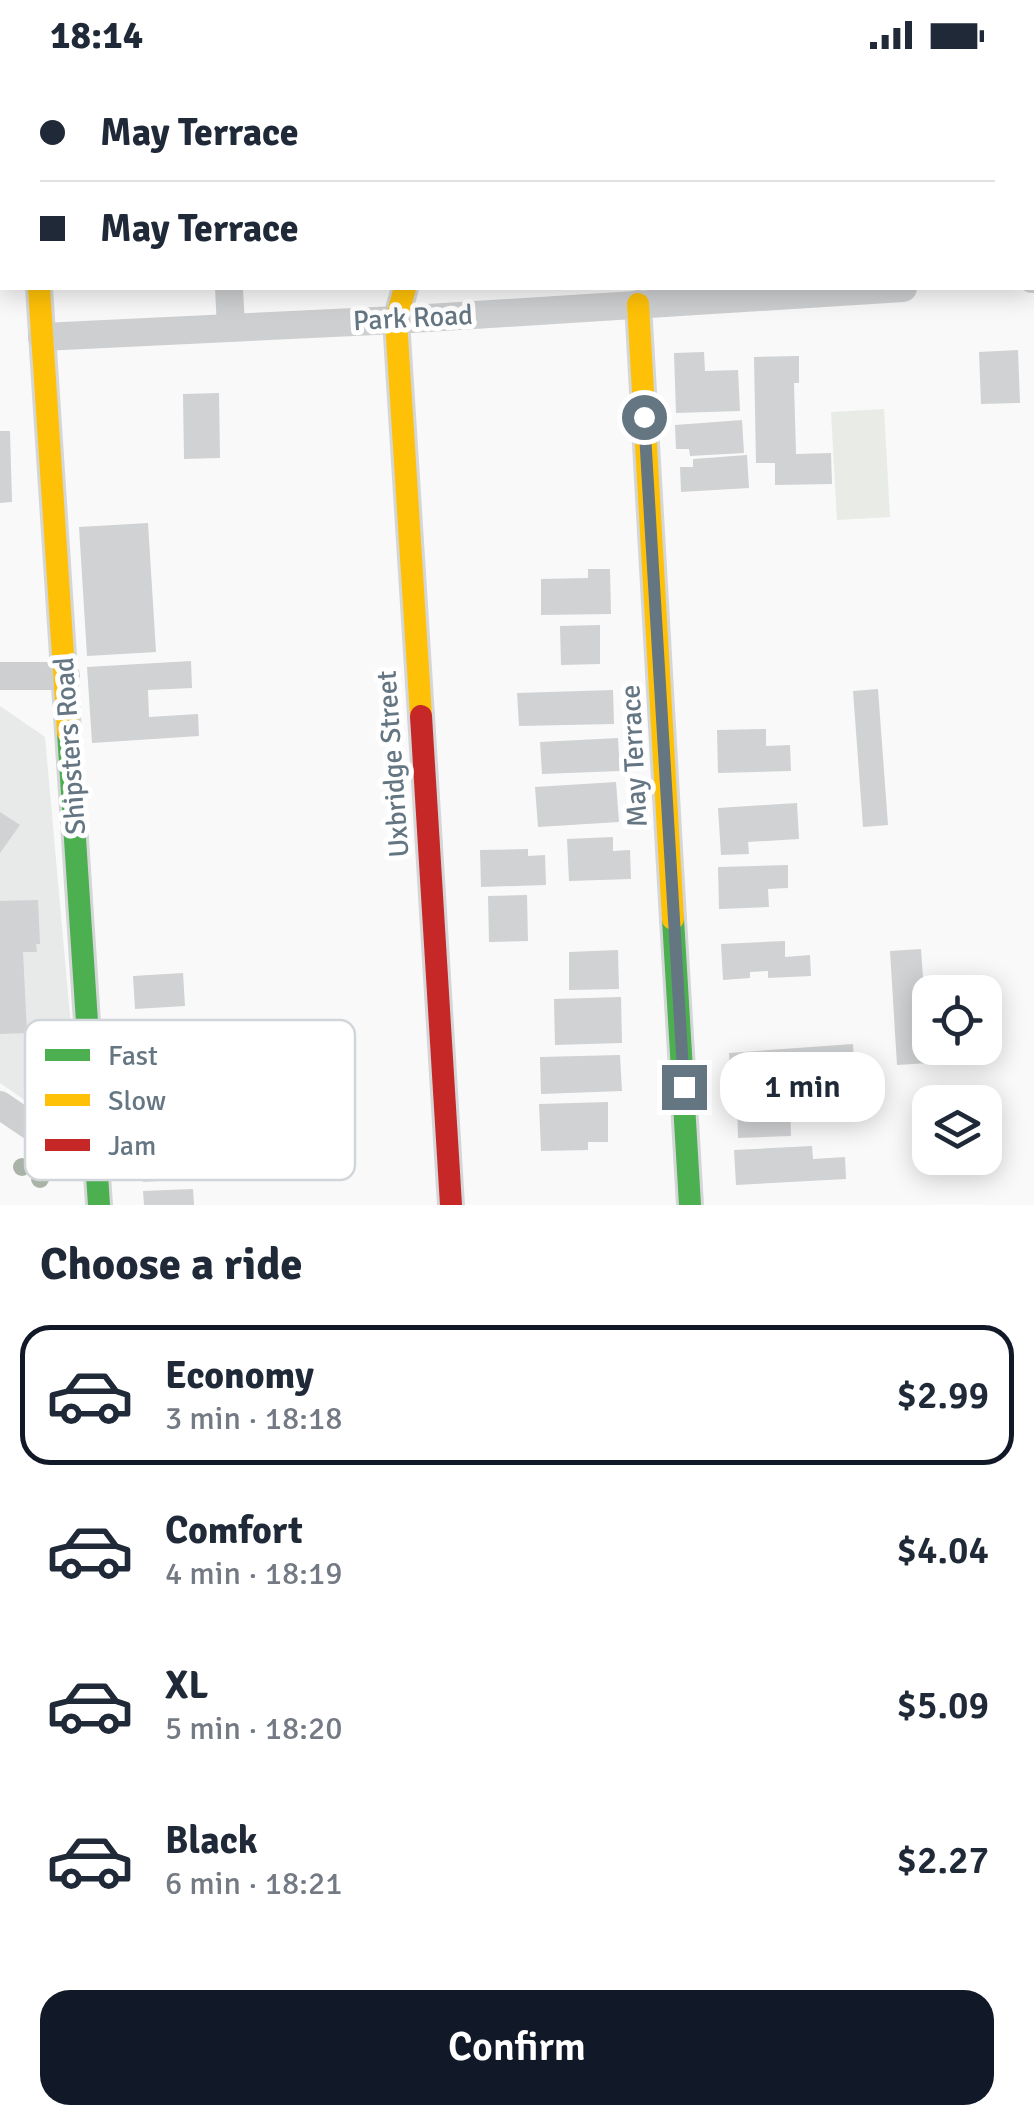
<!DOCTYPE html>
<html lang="en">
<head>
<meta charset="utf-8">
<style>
  :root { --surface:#fff; --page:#f2f2f3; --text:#1f2937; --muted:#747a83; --line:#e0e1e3; --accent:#111827 }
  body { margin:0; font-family:Signika,sans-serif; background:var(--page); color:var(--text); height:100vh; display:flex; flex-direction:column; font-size:38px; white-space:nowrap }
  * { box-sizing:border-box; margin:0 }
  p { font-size:32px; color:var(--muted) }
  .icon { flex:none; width:55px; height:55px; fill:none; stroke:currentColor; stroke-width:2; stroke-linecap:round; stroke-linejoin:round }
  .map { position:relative; height:1135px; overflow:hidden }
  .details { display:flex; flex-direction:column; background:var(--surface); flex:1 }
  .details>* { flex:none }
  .top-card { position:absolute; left:0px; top:0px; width:1035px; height:220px; box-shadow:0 5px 25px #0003; display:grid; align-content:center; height:220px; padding:0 40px; background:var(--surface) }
  .fabs { position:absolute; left:912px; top:905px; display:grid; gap:20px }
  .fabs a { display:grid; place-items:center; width:90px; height:90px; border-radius:20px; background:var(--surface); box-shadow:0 5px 25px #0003; font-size:50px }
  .end { position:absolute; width:45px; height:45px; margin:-22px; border:12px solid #657683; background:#fff; box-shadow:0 0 0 5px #fff }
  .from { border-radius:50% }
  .bubble { position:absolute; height:70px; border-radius:30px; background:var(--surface); box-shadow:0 5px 25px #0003; font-size:32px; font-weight:600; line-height:70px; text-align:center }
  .top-card b { display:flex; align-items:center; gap:35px; height:95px; font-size:38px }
  .top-card b+b { border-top:2px solid var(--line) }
  .top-card i { width:25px; height:25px; background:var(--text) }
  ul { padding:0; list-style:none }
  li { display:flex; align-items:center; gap:30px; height:140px; margin:0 20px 15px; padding:0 20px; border:5px solid transparent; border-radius:30px }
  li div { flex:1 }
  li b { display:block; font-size:38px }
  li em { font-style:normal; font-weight:600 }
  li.selected { border-color:var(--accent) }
  li>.icon { width:90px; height:90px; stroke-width:1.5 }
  h2 { padding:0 40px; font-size:45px; line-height:120px }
  .button { display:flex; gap:20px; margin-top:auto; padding:20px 40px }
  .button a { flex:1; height:115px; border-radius:30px; background:var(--accent); color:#fff; font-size:40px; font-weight:600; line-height:115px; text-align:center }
  .status { display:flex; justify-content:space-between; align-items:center; height:70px; padding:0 50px; background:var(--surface); direction:ltr }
  .status svg { height:28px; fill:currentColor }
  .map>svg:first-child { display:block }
</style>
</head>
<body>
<div class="status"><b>18:14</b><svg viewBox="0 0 49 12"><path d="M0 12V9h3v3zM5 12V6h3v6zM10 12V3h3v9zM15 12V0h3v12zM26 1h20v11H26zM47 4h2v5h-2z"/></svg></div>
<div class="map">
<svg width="1034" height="1135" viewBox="0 0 1034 1135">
  <rect width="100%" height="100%" fill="#f9f9f9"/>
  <path fill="#e8e9e9" d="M0,636l45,31 36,402 -81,-56z"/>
  <path fill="#e8ebe6" d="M884,339l6,108 -53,3 -6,-108z"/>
  <path fill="#d0d2d3" d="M1018,280l2,53 -39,1 -2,-52z
    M704,282l1,19 33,-1 2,41 -64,2 -2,-60z
    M799,286v27h-5l2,71 35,-1 1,31 -57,1v-22h-19l-2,-106z
    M219,323l1,65 -36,1 -1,-65z
    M742,350l2,33 -54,3 -1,-7h-13l-1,-24z
    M0,361h10l2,71 -12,1z
    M747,385l2,33 -68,4 -1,-25h13v-8z
    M148,453l8,129 -69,4 -8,-129z
    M588,499h22l1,45 -70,1v-36l47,-1z
    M600,555v39l-39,1 -1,-39z
    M191,591l1,27 -44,2 1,27 49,-3 1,22 -107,7 -5,-76z
    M878,619l10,136 -25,2 -10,-136z
    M613,620l1,34 -95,2 -2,-33z
    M766,659v17l24,-1 1,26 -73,2 -1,-43z
    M618,668l2,33 -78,3 -2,-32z
    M616,712l3,40 -81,5 -3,-40z
    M797,733l2,36 -51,3 1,12 -28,1 -3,-47z
    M0,742l20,13 -20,28z
    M613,767v14l17,-1 1,29 -62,2 -2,-42z
    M528,779v7l17,-1 1,30 -65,2 -1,-37z
    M788,795v23l-20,1 1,18 -50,2 -1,-42z
    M527,825l1,46 -39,1 -1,-46z
    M38,830l2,44h-4l1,8h-14l4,81 -27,1v-133z
    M785,871v16l25,-2 1,21 -43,2v-7l-18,1v6l-27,2 -2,-36z
    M921,879l8,114 -32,2 -7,-114z
    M618,880l1,39 -50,1v-38z
    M183,903l2,33 -50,3 -2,-33z
    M621,927l1,46 -67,2 -1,-46z
    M853,974l2,33 -124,9 -2,-33z
    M620,985l2,36 -81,3 -1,-37z
    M790,1031l1,35 -53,2 -1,-36z
    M608,1032v40h-20v8l-47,1 -2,-47z
    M191,1075l2,34 -50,3 -2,-34z
    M812,1076l1,13 32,-2 1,22 -110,6 -2,-35z
    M193,1119l1,16h-50l-1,-14z"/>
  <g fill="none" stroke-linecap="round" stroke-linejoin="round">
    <g stroke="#d5d6d7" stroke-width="28">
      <path id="fast" d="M68,662l31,473
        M673,849l17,286"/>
    </g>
    <g stroke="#d5d6d7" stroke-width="28">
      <path id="slow" d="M39,218l29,444
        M405,218l-9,32 25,396
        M638,234l35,615"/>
    </g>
    <g stroke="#d5d6d7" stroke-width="28">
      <path id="jam" d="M421,646l30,489"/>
    </g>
    <path stroke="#cbcccd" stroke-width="4" stroke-dasharray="5 5" stroke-linecap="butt" d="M457,2l1,-2"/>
    <path stroke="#cecfd0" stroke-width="14" d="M529,2l40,-2"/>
    <path stroke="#cecfd0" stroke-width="28" d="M26,0v2
      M217,0v2
      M398,0v2
      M0,62h2
      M1032,209h2
      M229,218l2,39
      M42,267l354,-17 507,-32
      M0,606h66
      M0,1035l97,66"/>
    <use href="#fast" stroke="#4caf50" stroke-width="22"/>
    <use href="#slow" stroke="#ffc107" stroke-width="22"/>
    <use href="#jam" stroke="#c62828" stroke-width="22"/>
  </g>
  <g fill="#a9b3a7">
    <circle cx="22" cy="1097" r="9"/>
    <circle cx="40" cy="1109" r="9"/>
  </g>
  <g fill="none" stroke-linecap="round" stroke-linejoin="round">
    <path stroke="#657683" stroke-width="12" d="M644,347l40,670"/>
  </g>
  <g text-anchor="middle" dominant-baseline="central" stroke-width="10" stroke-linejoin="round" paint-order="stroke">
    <g font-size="28" fill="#657683" stroke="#fff">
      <text transform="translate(413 248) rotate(-3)">Park Road</text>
      <text transform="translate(70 676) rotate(-94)">Shipsters Road</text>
      <text transform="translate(634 686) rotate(-93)">May Terrace</text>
      <text transform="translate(393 694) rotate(-94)">Uxbridge Street</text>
    </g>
  </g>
  <rect x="25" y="950" width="330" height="160" rx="15" fill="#fff" stroke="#d1d6da" stroke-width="2.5"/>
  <rect x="45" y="979" width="45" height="12" fill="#4caf50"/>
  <rect x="45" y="1024" width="45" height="12" fill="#ffc107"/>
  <rect x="45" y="1069" width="45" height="12" fill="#c62828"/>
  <g font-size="28" fill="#657683">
    <text x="108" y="995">Fast</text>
    <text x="108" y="1040">Slow</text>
    <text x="108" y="1085">Jam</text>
  </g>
</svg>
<div class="fabs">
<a><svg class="icon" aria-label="locate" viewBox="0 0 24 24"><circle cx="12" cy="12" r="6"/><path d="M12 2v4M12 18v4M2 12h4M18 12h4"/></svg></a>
<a><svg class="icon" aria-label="layers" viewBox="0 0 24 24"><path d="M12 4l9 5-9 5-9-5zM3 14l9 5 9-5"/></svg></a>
</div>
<i class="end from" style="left:644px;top:347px"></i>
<i class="end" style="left:684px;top:1017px"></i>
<div class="bubble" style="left:720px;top:982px;width:165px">1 min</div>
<div class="top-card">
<b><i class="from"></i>May Terrace</b>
<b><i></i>May Terrace</b>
</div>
</div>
<section class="details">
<h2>Choose a ride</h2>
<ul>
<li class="selected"><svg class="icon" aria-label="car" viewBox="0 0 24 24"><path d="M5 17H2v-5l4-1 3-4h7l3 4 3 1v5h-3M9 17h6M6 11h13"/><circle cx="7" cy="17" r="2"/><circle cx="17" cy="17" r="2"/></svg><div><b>Economy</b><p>3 min · 18:18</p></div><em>$2.99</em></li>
<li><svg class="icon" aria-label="car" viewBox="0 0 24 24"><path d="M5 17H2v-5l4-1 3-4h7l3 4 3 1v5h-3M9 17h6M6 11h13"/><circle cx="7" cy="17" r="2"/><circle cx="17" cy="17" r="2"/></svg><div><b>Comfort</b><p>4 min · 18:19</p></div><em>$4.04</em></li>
<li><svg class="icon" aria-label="car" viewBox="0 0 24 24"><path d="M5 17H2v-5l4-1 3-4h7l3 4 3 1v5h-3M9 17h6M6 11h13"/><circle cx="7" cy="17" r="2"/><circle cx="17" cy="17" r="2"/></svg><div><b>XL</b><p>5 min · 18:20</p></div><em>$5.09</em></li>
<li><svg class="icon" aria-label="car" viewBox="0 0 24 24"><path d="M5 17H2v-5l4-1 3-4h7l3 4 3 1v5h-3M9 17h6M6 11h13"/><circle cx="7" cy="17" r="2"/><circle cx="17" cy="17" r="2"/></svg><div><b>Black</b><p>6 min · 18:21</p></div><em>$2.27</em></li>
</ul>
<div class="button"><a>Confirm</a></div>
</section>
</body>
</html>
